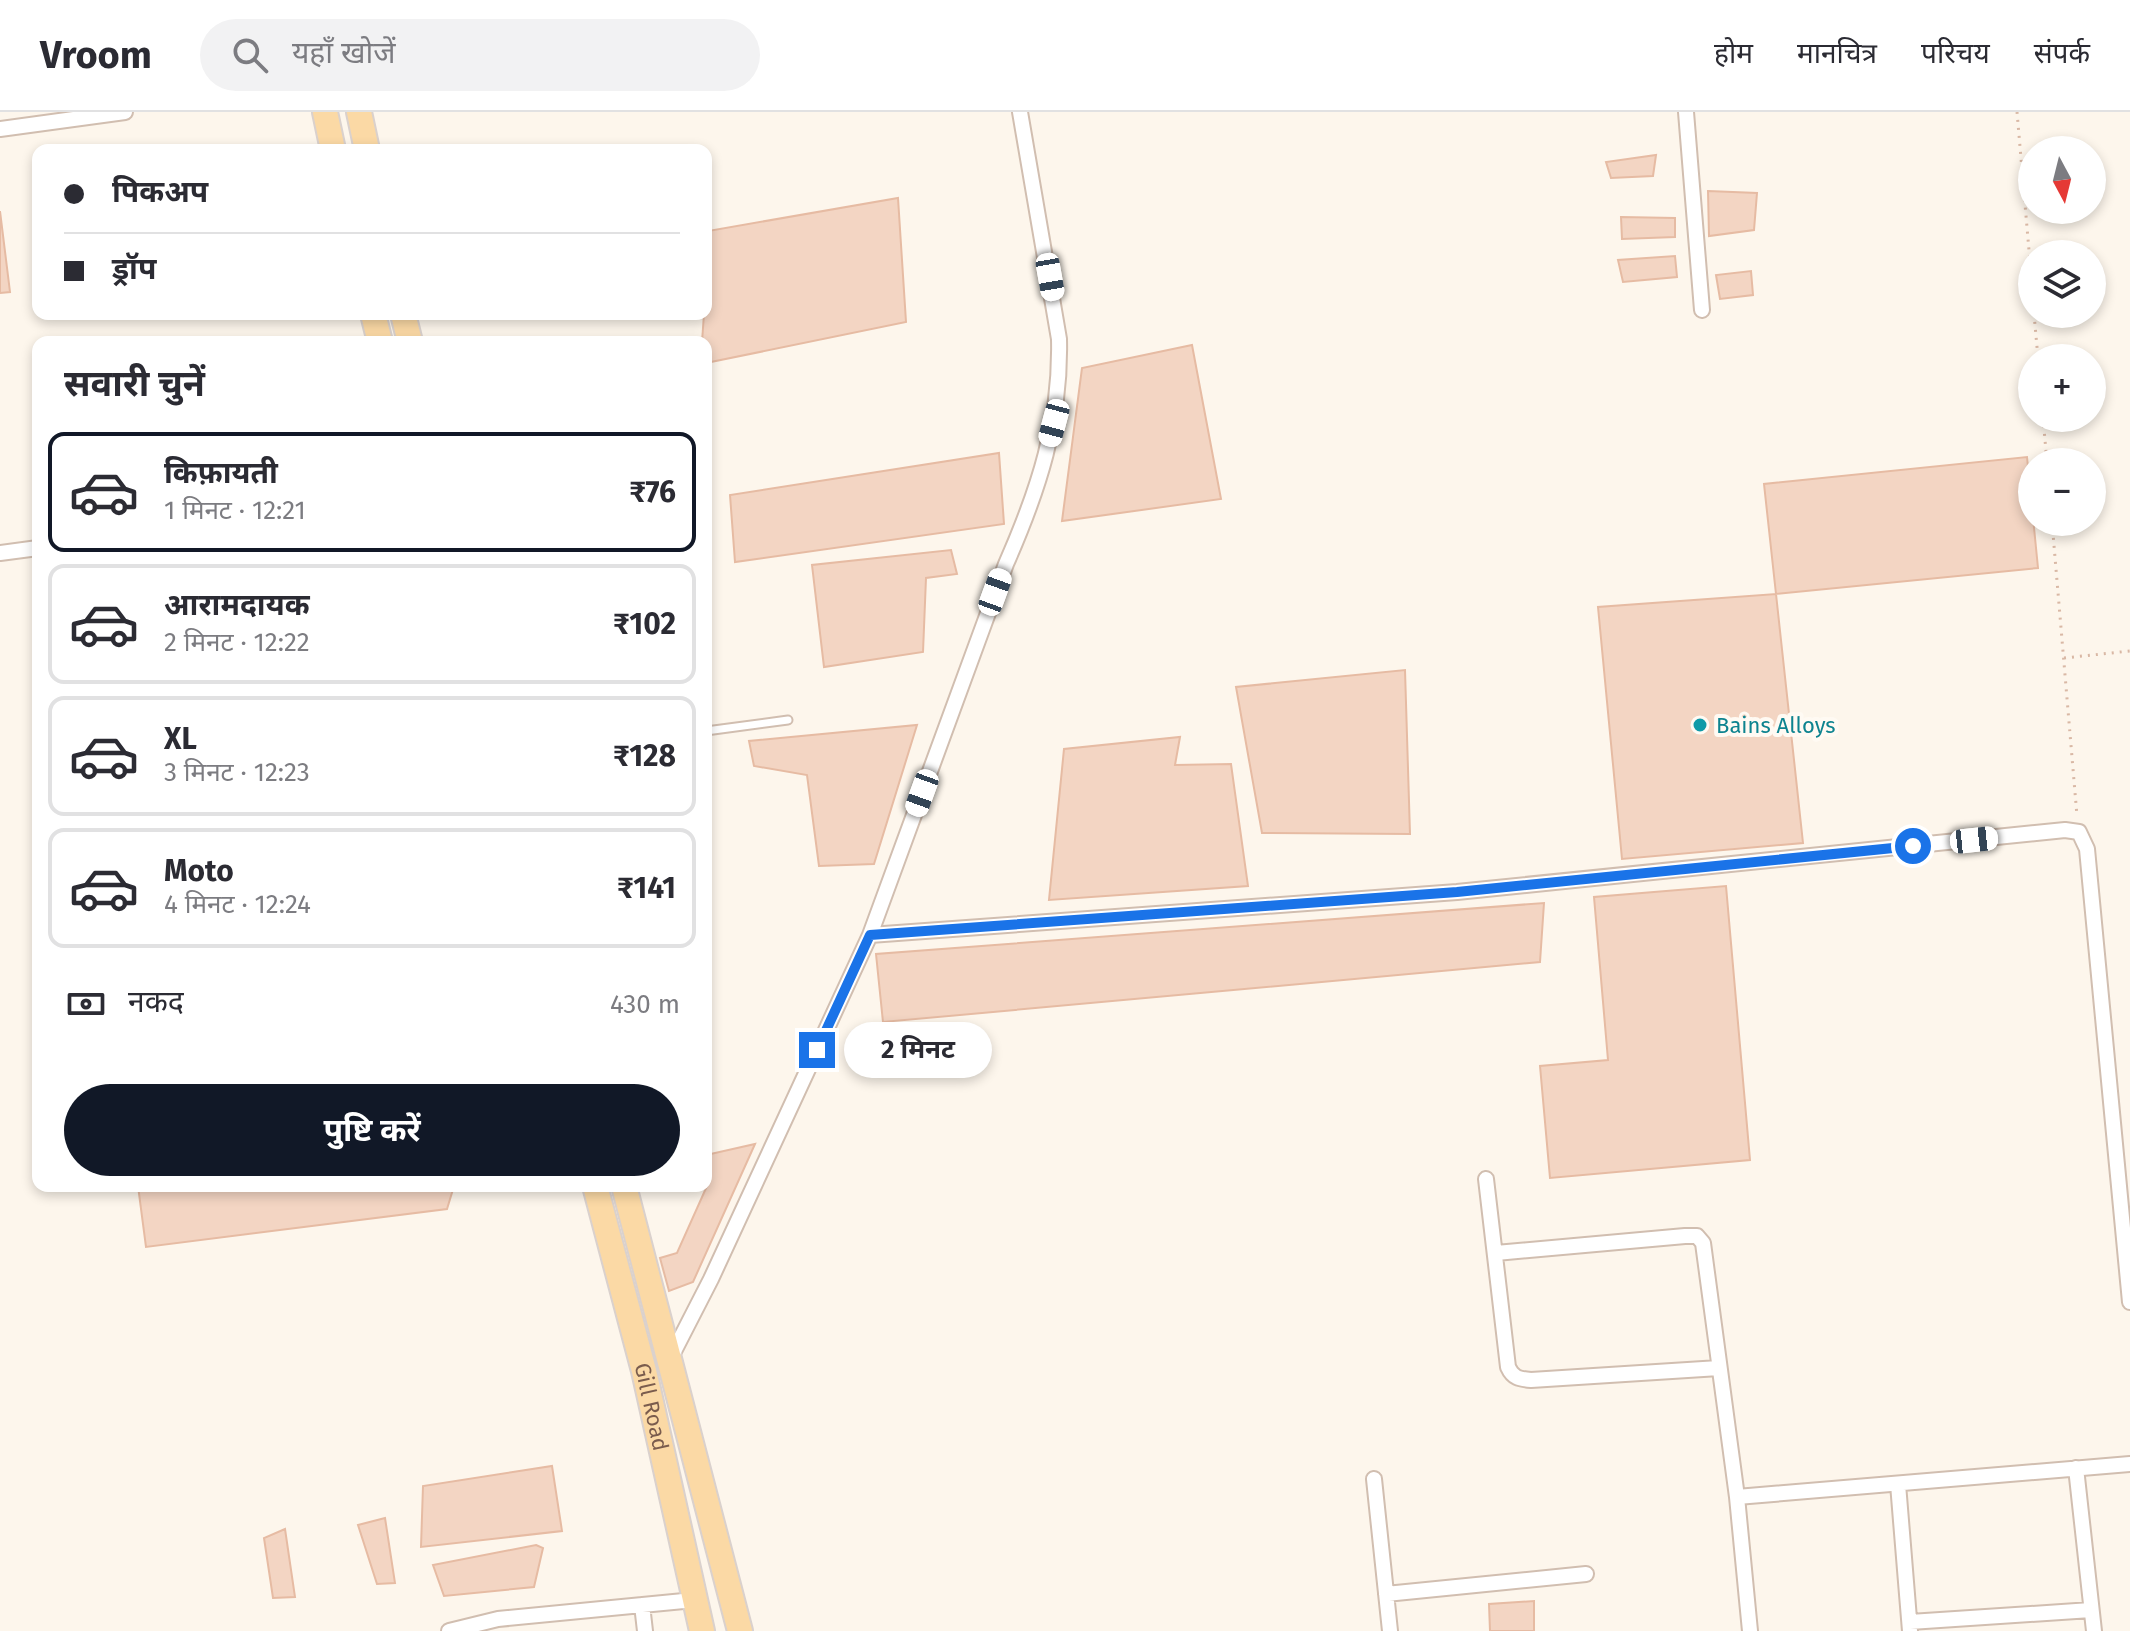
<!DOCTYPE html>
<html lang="hi">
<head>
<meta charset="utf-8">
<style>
  :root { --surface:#fff; --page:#f2f2f3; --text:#2b2b33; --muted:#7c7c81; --line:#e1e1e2; --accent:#111827 }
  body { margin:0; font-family:"Fira Sans","Noto Sans Devanagari",sans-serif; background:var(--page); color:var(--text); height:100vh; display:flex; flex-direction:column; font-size:30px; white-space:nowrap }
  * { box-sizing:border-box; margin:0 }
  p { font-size:26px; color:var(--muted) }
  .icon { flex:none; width:44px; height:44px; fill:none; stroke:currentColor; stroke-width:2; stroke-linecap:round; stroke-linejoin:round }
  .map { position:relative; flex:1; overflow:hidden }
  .side { position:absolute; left:32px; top:224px; width:680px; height:856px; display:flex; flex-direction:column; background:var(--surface); border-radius:16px; box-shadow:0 4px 12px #0003 }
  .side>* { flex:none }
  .hud { position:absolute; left:32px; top:32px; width:680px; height:176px; border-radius:16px; box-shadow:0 4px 12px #0003; display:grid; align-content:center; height:176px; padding:0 32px; background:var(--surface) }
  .needle { width:52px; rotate:173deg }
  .buttons { position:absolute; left:2018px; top:24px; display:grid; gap:16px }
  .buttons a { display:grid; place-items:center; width:88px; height:88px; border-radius:50%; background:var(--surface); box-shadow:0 4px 12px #0003; font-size:40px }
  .end { position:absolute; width:36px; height:36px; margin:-18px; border:10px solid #1a73e8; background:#fff; box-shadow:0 0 0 4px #fff }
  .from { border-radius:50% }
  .bubble { position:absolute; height:56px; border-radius:28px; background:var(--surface); box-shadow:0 4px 12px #0003; font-size:26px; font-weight:700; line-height:56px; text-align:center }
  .car { position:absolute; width:24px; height:48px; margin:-24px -12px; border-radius:10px; box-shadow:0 0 6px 2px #0007; background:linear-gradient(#fff 24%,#345 0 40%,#fff 0 76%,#345 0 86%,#fff 0) }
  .hud b { display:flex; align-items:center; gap:28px; height:76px; font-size:30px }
  .hud b+b { border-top:2px solid var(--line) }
  .hud i { width:20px; height:20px; background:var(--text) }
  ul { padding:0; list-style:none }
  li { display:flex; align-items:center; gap:24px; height:120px; margin:0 16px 12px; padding:0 16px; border:4px solid var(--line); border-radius:16px }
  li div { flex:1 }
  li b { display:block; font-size:30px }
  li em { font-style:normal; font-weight:700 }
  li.current { border-color:var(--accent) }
  li>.icon { width:72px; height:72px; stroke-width:1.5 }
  h2 { padding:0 32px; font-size:36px; line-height:96px }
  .pay { display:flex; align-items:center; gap:20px; height:88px; padding:0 32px; font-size:30px }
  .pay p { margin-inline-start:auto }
  .action { display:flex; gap:16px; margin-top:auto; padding:16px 32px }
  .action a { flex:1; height:92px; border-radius:48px; background:var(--accent); color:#fff; font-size:32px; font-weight:700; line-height:92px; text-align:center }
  header { display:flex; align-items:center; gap:48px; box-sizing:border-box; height:112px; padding:0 40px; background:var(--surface); border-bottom:2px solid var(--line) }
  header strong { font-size:38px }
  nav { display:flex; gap:44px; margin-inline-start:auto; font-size:28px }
  .search { width:560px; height:72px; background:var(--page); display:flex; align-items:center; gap:20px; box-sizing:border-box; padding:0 28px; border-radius:44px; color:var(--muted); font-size:30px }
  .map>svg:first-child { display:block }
</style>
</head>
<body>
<header>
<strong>Vroom</strong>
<div class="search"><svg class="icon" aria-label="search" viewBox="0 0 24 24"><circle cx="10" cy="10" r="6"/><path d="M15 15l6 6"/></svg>यहाँ खोजें</div>
<nav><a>होम</a><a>मानचित्र</a><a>परिचय</a><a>संपर्क</a></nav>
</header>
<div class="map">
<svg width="2130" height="1519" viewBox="0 0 2130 1519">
  <rect width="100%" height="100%" fill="#fdf6ec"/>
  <path fill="#f3d5c3" stroke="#e6bba3" stroke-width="2" d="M1656,43l-3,21 -42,2 -5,-16z
    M1708,79l49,2 -3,37 -45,6z
    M898,86l8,124 -200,41v-21h-4l2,-28h2l2,-83z
    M0,99l10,81 -10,1z
    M1621,105l54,1v19l-53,2z
    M1675,144l2,21 -54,5 -5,-22z
    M1751,159l2,24 -33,4 -4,-24z
    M1192,233l29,154 -159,22 20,-153z
    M999,341l5,71 -269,38 -5,-67z
    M2027,345l11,111 -262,26 -12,-110z
    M951,438l6,24 -31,4 -3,74 -99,15 -12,-102z
    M1776,482l27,249 -181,16 -24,-252z
    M1405,558l5,164 -148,-1 -26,-146z
    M917,613l-43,139 -55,2 -12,-91 -53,-9 -5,-25z
    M1180,625l-5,28 56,-1 17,122 -199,14 15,-151z
    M1726,774l24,274 -200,18 -10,-112 68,-6 -14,-163z
    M1544,791l-4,59 -657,60 -7,-68z
    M755,1032l-62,138 -24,9 -9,-33 17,-5 30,-67 -1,-31z
    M138,1074h316l-7,23 -301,38z
    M552,1354l10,65 -141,16 2,-61z
    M385,1406l10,65 -18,1 -19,-59z
    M285,1417l10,68 -22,1 -9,-60z
    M536,1433l7,3 -9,39 -90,9 -11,-31z
    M1534,1489v30h-44l-1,-27z"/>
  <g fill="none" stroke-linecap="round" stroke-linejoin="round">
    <g stroke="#d1beb0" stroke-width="11">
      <path id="service" d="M706,619l82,-11"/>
    </g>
    <g stroke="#d1beb0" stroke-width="18">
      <path id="minor" d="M1020,0l39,227c2,83 -20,150 -53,225l-136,371 587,-43 608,-62 14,2 8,17 43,453
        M1686,0l16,198
        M0,17l125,-17
        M0,441l38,-5
        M1486,1067l22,188c5,11 11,12 23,13l188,-12
        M1496,1141l189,-17h12l6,7 34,254 13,134
        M670,1247l41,-80 159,-344
        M2076,1356l18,163
        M1374,1367l16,152
        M1898,1372l12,147
        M1737,1385l393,-33
        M1386,1482l200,-20
        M642,1493l3,26
        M1910,1510l181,-12
        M449,1519l49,-12 196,-19"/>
    </g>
    <g stroke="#dad1cd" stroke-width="28">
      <g id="primary">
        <path d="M325,0l8,38"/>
        <path d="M359,0l8,38"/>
        <path d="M373,202l7,28"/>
        <path d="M403,202l7,28"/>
        <path id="s1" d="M595,1074l49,185 58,260"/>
        <path d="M624,1074l116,445"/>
      </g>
    </g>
    <path stroke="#d9b8a5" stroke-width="3" stroke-dasharray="2 6" stroke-linecap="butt" d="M2017,0l15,173
      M2034,202l4,44
      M2043,306l4,44
      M2052,410l25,294
      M2064,546l66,-7"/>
    <use href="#service" stroke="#fff" stroke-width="7"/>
    <use href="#minor" stroke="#fff" stroke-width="14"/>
    <use href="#primary" stroke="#fbd9a5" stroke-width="24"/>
  </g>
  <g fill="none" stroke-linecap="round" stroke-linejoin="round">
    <path stroke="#1a73e8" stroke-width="10" d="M817,938l53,-115 587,-43 456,-46"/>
  </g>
  <circle fill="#0f9aa8" stroke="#fffaf3" stroke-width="3" cx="1700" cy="613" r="8"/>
  <g text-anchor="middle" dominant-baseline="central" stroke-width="8" stroke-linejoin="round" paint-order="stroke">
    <g font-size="22" fill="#0d838f" stroke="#fffaf3" text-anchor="start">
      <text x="1716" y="613">Bains Alloys</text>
    </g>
    <g font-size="22" fill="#7a5c4d" stroke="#fffaf3">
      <text stroke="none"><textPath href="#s1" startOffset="228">Gill Road</textPath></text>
    </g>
  </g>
</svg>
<div class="buttons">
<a><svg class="needle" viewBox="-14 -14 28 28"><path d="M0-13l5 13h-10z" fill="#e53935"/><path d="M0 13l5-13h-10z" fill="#7c7c81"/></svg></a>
<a><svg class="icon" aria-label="layers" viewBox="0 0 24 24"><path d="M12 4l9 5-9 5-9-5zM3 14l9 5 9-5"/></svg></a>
<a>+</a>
<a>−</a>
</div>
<i class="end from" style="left:1913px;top:734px"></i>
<i class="end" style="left:817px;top:938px"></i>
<div class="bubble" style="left:844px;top:910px;width:148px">2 मिनट</div>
<i class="car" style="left:1050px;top:165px;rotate:170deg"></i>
<i class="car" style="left:1054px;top:311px;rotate:195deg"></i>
<i class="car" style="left:995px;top:480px;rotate:20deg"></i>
<i class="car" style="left:922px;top:681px;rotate:200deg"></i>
<i class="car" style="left:1974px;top:728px;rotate:84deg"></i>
<div class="hud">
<b><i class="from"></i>पिकअप</b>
<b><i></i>ड्रॉप</b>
</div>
<section class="side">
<h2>सवारी चुनें</h2>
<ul>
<li class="current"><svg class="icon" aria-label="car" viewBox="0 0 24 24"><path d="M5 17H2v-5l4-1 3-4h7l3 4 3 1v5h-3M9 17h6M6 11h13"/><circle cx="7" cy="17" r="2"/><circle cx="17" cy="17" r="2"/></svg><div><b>किफ़ायती</b><p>1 मिनट · 12:21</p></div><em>₹76</em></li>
<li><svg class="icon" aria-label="car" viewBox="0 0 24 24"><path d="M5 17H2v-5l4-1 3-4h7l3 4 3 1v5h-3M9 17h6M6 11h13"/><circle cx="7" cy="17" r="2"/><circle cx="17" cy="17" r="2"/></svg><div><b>आरामदायक</b><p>2 मिनट · 12:22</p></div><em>₹102</em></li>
<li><svg class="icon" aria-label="car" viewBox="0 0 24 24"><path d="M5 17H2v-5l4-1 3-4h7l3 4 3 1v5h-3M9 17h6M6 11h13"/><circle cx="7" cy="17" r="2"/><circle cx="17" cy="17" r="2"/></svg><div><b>XL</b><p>3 मिनट · 12:23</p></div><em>₹128</em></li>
<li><svg class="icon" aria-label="car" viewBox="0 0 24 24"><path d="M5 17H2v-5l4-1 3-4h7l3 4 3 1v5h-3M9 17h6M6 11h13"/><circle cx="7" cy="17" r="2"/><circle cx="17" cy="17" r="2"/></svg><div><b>Moto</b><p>4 मिनट · 12:24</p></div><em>₹141</em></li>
</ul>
<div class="pay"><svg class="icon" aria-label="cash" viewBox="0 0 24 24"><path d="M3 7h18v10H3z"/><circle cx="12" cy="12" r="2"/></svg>नकद<p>430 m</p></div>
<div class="action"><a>पुष्टि करें</a></div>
</section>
</div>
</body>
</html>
